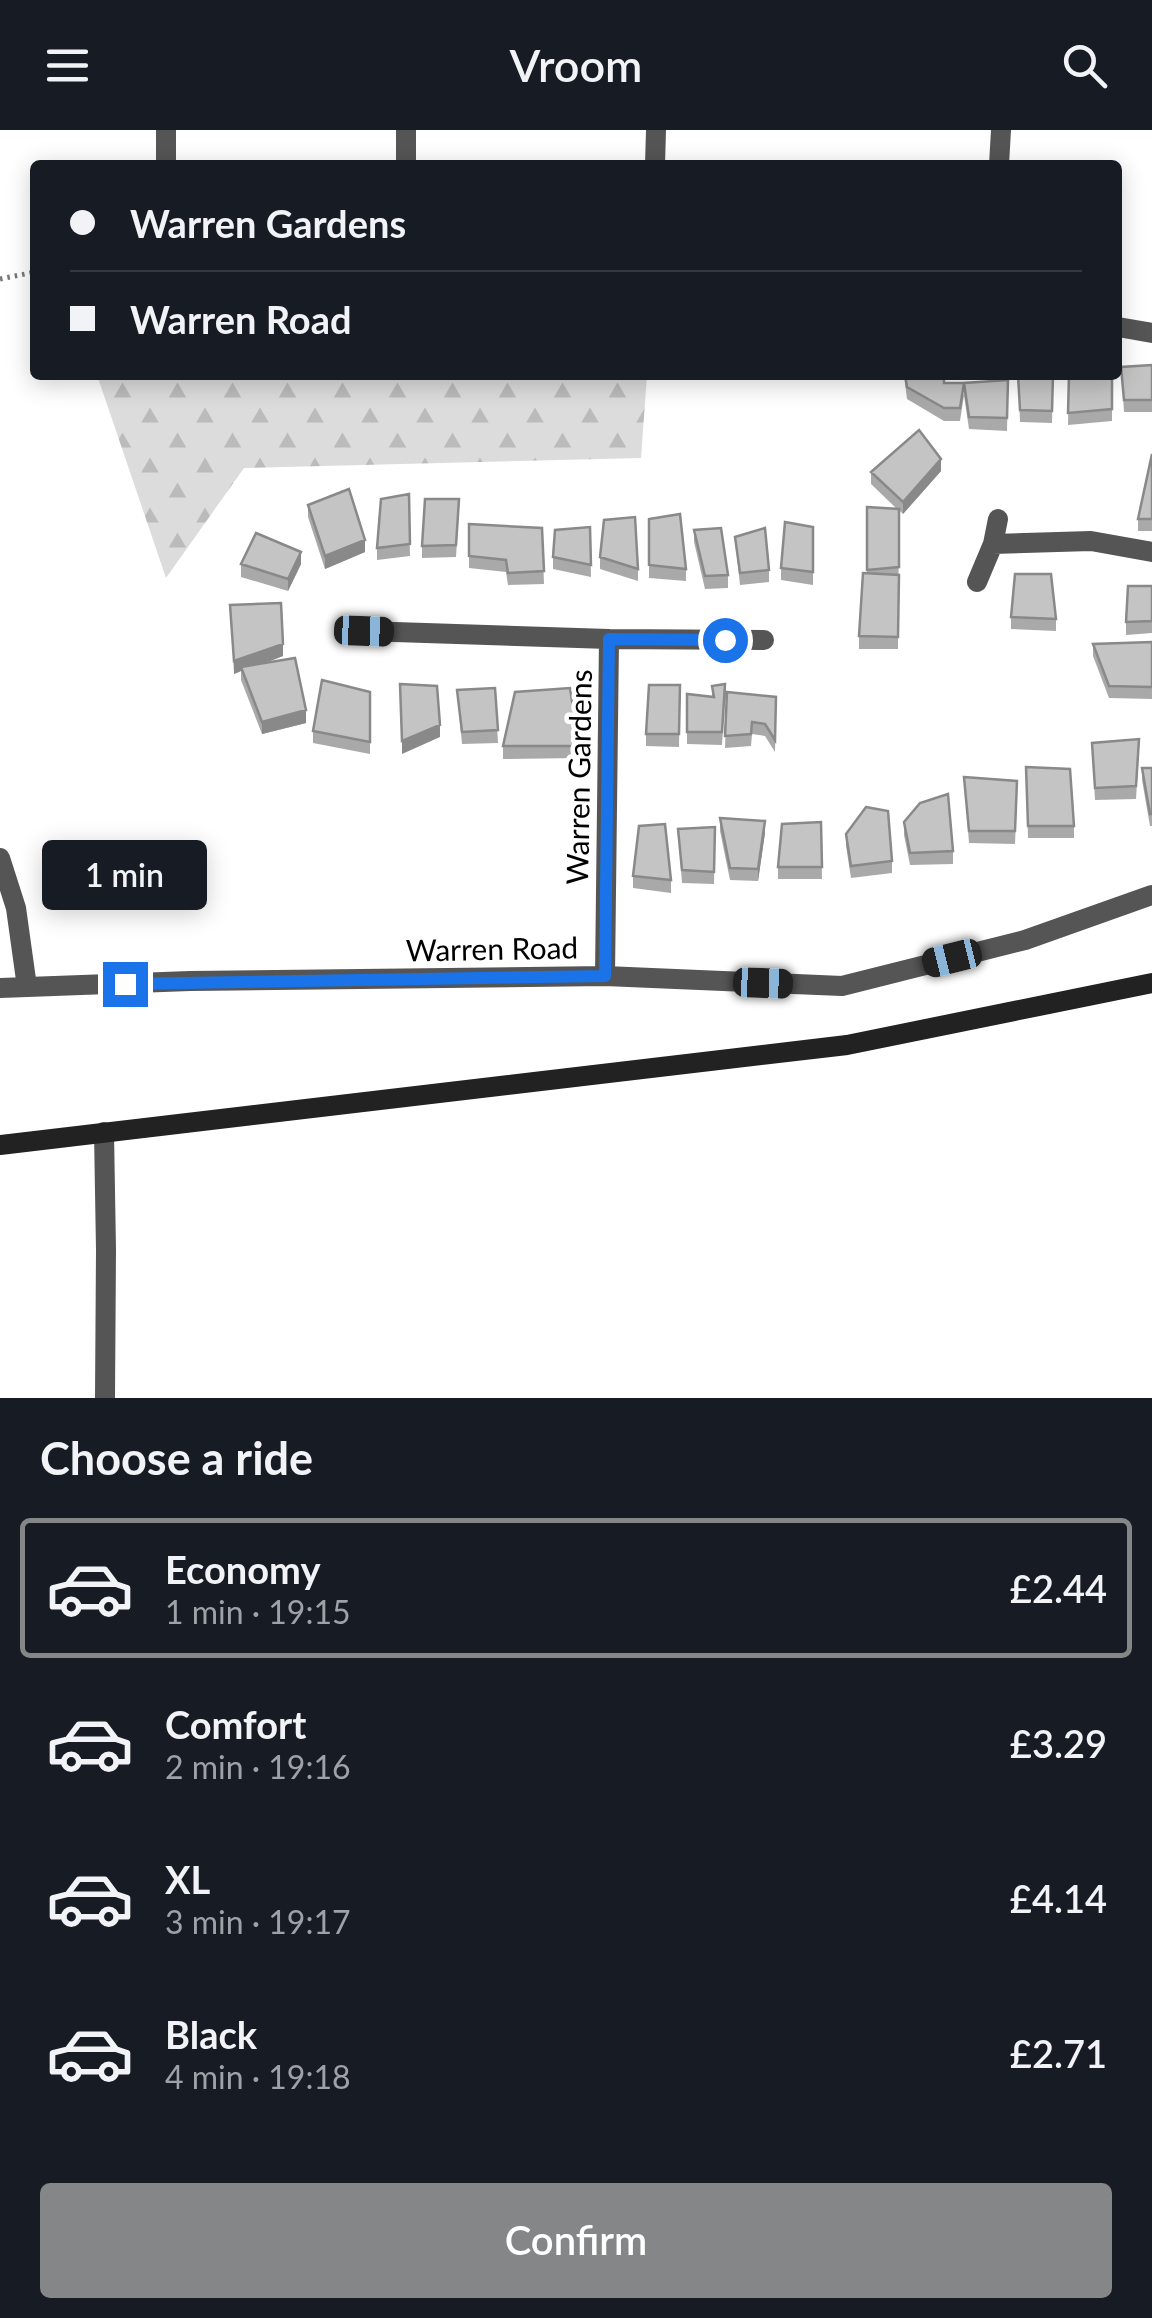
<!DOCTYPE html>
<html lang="en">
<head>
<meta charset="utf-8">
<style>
  :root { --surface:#171b24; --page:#242831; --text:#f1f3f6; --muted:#9ea1a6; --line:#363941; --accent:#858687 }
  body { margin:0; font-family:Lato,sans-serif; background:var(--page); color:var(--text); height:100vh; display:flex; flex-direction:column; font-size:38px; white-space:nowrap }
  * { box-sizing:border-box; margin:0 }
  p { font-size:32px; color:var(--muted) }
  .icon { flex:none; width:55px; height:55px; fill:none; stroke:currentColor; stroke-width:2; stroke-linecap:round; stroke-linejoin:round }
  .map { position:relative; height:1268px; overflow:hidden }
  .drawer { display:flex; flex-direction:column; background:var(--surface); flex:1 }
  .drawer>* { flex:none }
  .guide { position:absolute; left:30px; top:30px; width:1092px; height:220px; border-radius:10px; box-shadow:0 5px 25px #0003; display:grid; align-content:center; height:220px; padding:0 40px; background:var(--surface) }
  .end { position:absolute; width:45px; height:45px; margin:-22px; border:12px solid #1a73e8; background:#fff; box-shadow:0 0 0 5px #fff }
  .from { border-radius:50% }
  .bubble { position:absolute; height:70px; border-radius:10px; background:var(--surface); box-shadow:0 5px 25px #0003; font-size:32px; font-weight:600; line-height:70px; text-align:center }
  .car { position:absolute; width:30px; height:60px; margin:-30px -15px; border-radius:12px; box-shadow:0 0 8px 2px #0007; background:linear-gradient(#222 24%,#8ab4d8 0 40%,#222 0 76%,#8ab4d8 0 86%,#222 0) }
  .guide b { display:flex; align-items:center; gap:35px; height:95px; font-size:38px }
  .guide b+b { border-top:2px solid var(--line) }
  .guide i { width:25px; height:25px; background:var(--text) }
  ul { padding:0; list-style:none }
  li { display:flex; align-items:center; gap:30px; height:140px; margin:0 20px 15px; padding:0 20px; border:5px solid transparent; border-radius:10px }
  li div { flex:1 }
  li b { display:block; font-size:38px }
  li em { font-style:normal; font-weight:600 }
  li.on { border-color:var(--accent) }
  li>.icon { width:90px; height:90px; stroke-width:1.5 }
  h2 { padding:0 40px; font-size:45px; line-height:120px }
  .cta { display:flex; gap:20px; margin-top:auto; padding:20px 40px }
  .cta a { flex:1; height:115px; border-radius:10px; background:var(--accent); color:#fff; font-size:40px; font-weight:600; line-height:115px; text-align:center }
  header { display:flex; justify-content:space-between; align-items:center; height:130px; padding:0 40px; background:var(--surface); font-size:45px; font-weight:600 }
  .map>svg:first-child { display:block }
</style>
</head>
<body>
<header><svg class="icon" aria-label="menu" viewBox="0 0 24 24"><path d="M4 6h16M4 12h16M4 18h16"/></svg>Vroom<svg class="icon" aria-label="search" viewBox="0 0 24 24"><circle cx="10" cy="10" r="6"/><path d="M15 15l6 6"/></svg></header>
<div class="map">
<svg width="1152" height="1268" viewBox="0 0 1152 1268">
  <defs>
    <pattern id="forest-firs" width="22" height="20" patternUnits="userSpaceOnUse" patternTransform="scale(2.5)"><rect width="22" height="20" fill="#dcdcdc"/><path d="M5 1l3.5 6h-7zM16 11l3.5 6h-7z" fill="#bbb"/></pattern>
  </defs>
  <rect width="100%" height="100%" fill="#fff"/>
  <path fill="url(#forest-firs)" d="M97,245h550l-6,83 -397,10 -78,110z"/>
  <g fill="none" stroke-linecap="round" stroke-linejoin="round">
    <path stroke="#777" stroke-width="5" stroke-dasharray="2.5 5" stroke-linecap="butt" d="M0,149l35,-7"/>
    <path stroke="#555" stroke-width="20" d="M166,0v31
      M406,0v35
      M655,35l1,-35
      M999,35l2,-35
      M1118,197l34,6
      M993,414l98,-3 61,11
      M977,452l16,-38 5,-25
      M364,501l245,8
      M0,728l16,50 11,79
      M605,846l4,-337 155,1
      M0,858l190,-7 415,-5 237,10 183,-46 127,-45
      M104,1002l2,118 -1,148"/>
    <path stroke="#222" stroke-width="20" d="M0,1015l847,-100 305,-62"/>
  </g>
  <path fill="#a9a9a9" d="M1152,235v47h-28l-3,-45z
    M904,245h40v8l20,12 -4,26h-16l-37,-22z
    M1018,245h35l-1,48 -32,-1z
    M1069,245h43v46l-44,4z
    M1008,250l-1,51 -38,-2 -5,-34v-12z
    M1152,324v77h-14v-12z
    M941,341l-38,43 -4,-4 -1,139h-39v-13l8,-62v-67l30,2 -26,-25v-12z
    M409,364l1,62 -33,4v-12z
    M308,375l57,47 -40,17 -17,-52z
    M459,381l-3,46 -34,1v-12z
    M649,389l37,50v12l-37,-3z
    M469,394l73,4 2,56 -36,1 -2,-13 -37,-4z
    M590,397l1,50 -38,-8v-12z
    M813,397v58l-32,-5v-12z
    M694,400l34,45v13l-23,1 -11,-47z
    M735,407l34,33v12l-29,3z
    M600,427l38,12v12l-38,-12z
    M241,434h60l-13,27 -47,-14z
    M1152,456v47l-26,2v-13z
    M230,475l53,51 -20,8 43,59 -44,11 -21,-54v-9l-7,3z
    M1011,487l45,2v12l-45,-2z
    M1152,512v57l-43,-1 -16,-42v-12z
    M680,555l-1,62 -33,-1v-12z
    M712,556l13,10 -3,49 -35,-1v-50l25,3z
    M495,558l3,55 -36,1 -5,-54z
    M370,562v62l-57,-11v-12z
    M727,562l49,5 -1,55 -10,-16 -13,-2 -1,12 -26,2z
    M1092,613l47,8 -3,48 -41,1z
    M503,616h76v12l-76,1z
    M1026,637l48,59v12h-46z
    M1142,638h10v58h-2l-8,-46z
    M964,647l53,17 -2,50 -46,-1z
    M720,688l45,15 -7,48 -28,-1 -10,-49z
    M821,692l1,57h-44v-12z
    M904,692l49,29v13l-43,1 -6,-30z
    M715,697l-1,57 -32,-1 -4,-54z
    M846,704l46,27v12l-41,5 -5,-32z
    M633,746l38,4v13l-38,-5z"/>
  <path fill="#898989" d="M941,329v12l-38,43v-12z
    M365,410v12l-40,17v-13z
    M301,422v12l-13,27v-12z
    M283,514v12l-40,15 -2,-4v4l-7,3v-13z
    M306,580v13l-44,11v-12z
    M440,595v12l-38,17v-13z
    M765,691v12l-7,48v-12z"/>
  <path fill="#c4c4c4" stroke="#898989" stroke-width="2.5" d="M1152,235v35h-28l-3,-33z
    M905,245h39v8h20l-4,25h-16l-37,-21z
    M1018,245h35l-1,36 -32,-1z
    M1069,245h43v34l-44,4z
    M1008,250l-1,38 -38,-1 -5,-34z
    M919,300l22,29 -38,43 -32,-30z
    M1152,324v65h-14z
    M349,359l16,51 -40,16 -17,-51z
    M409,364l1,50 -33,4 4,-49z
    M425,369h34l-3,46 -34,1z
    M867,377l32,2v58l-32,3z
    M680,384l6,55 -37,-4v-46z
    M635,387l3,52 -38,-12 4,-37z
    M785,392l28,5v45l-32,-4z
    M469,394l73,4 2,43 -36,2 -2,-13 -37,-4z
    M590,397l1,38 -38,-8 2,-27z
    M721,398l7,47 -23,1 -11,-46z
    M765,398l4,42 -29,3 -5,-36z
    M256,403l45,19 -13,27 -47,-15z
    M863,443l36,2 -1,62 -39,-1z
    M1015,444h36l5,45 -45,-2z
    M1128,456h24v35l-26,1z
    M281,473l2,41 -49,17 -4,-56z
    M1152,512v45l-43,-1 -16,-42z
    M295,528l11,52 -44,12 -21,-55z
    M322,550l48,12v50l-57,-11z
    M400,554l37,2 3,39 -38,16z
    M725,554l-3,48h-35v-38l27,3 -2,-11z
    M649,555h31l-1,49h-33z
    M495,558l3,42 -36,2 -5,-42z
    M570,558l9,58h-76l12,-54z
    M727,562l49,5 -1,43 -10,-16 -13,-2 -1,12 -26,2z
    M1139,609l-3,47 -41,2 -3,-45z
    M1026,637l44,2 4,57h-46z
    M1142,638h10v46h-2z
    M964,647l53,4 -2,50h-46z
    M948,664l5,57 -43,2 -6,-31 16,-19z
    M866,677l22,4 4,50 -41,5 -5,-32z
    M720,688l45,3 -7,48 -28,-1z
    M821,692l1,45h-44l4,-43z
    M665,694l6,56 -38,-4 6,-50z
    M715,697l-1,45 -32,-2 -4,-41z"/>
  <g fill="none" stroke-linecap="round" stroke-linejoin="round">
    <path stroke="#1a73e8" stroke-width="12" d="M125,854l480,-8 4,-337 116,1"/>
  </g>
  <g text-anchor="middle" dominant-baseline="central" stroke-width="9" stroke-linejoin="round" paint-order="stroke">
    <g font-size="30" fill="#000" stroke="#fff">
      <text transform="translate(578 647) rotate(-89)">Warren Gardens</text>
      <text transform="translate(492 818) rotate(-1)">Warren Road</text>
    </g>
  </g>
</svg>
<i class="end from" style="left:725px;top:510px"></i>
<i class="end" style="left:125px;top:854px"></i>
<div class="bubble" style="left:42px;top:710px;width:165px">1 min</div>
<i class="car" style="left:364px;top:501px;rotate:92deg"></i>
<i class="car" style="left:952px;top:828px;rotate:256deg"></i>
<i class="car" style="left:763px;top:853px;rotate:92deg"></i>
<div class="guide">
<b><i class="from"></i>Warren Gardens</b>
<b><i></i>Warren Road</b>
</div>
</div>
<section class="drawer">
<h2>Choose a ride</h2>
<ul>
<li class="on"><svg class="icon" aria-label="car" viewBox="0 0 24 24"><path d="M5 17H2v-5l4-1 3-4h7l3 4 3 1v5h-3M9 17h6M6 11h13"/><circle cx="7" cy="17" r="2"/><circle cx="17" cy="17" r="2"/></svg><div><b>Economy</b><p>1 min · 19:15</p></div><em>£2.44</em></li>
<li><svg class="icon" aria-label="car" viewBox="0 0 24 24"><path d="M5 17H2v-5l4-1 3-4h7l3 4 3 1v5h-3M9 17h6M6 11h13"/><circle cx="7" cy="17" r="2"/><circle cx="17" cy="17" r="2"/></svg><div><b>Comfort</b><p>2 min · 19:16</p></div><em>£3.29</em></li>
<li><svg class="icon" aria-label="car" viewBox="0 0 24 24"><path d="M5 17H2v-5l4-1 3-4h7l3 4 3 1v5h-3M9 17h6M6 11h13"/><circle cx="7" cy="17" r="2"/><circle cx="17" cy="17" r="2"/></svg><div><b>XL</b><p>3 min · 19:17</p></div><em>£4.14</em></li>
<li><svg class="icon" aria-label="car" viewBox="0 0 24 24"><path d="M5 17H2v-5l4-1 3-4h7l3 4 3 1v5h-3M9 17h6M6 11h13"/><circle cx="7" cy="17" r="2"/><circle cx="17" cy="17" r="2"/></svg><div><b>Black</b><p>4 min · 19:18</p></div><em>£2.71</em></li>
</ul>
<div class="cta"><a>Confirm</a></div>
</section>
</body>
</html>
